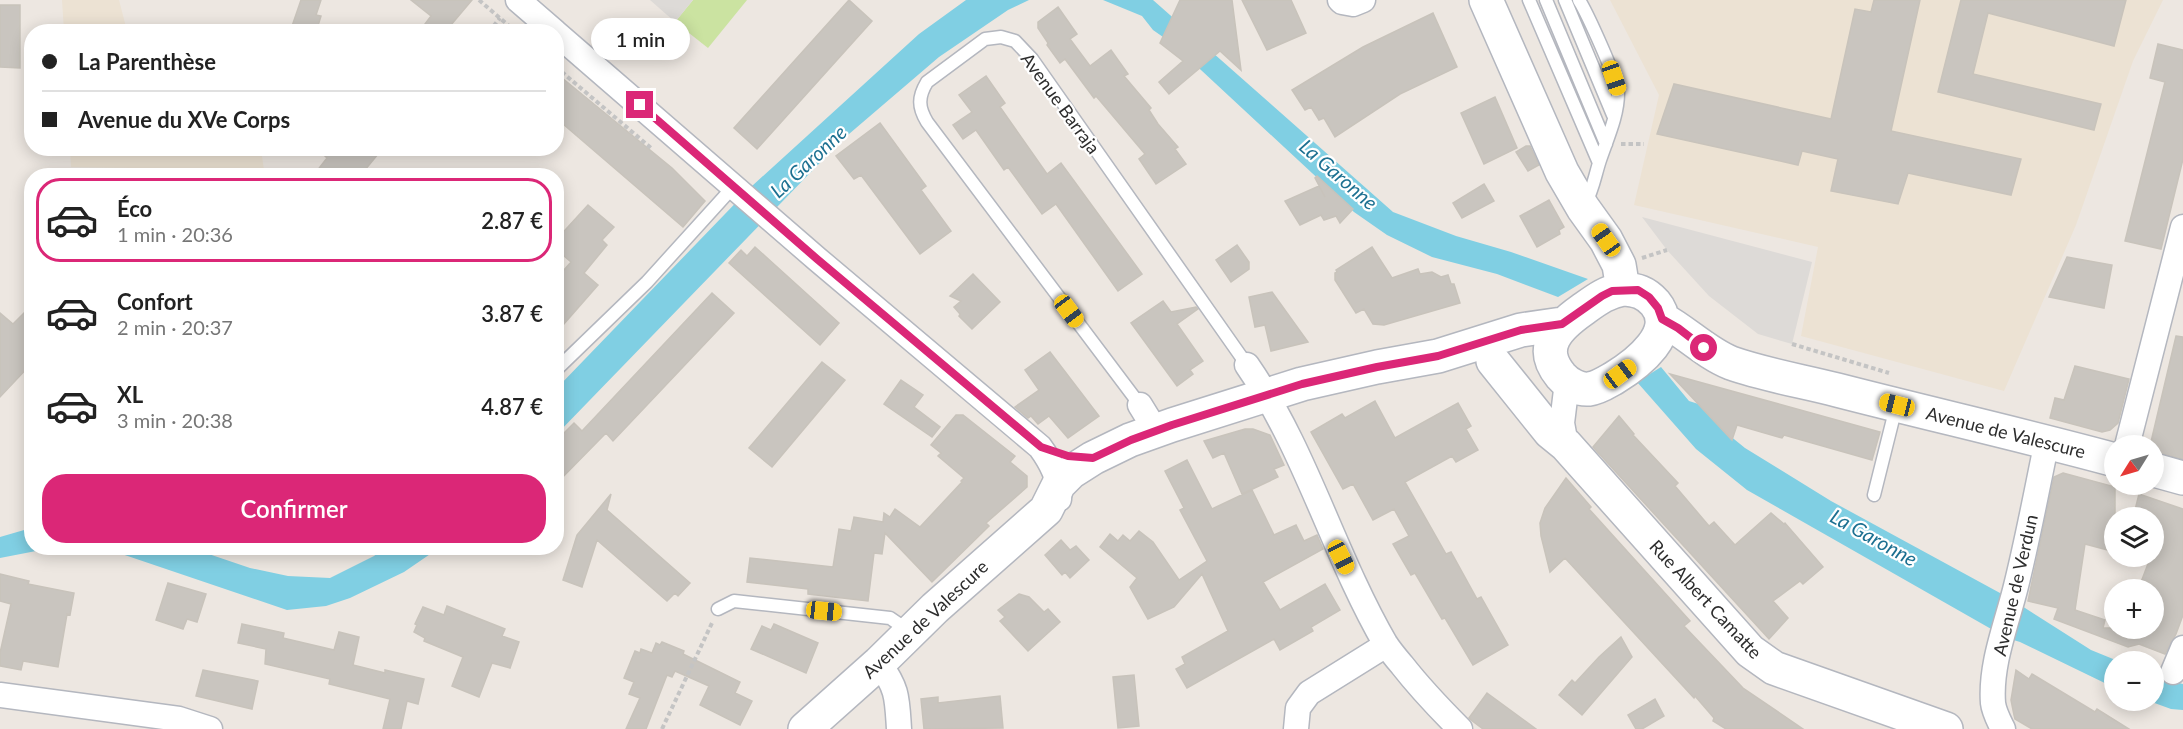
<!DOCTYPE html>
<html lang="fr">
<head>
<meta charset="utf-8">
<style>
  :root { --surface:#fff; --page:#f2f2f2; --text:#222; --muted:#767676; --line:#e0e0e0; --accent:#db2777 }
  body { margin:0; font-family:Lato,sans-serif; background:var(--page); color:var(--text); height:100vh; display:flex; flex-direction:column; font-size:22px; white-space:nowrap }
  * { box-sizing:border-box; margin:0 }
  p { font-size:20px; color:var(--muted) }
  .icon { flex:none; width:33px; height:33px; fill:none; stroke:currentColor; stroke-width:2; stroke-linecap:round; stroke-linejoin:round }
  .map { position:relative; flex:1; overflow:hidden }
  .sheet { position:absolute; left:24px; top:168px; width:540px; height:387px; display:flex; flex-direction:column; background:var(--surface); border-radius:24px; box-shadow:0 3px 15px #0003 }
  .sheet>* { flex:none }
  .top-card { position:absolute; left:24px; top:24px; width:540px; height:132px; border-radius:24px; box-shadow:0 3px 15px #0003; display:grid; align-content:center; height:132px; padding:0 18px; background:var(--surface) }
  .needle { width:39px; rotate:233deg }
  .fabs { position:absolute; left:2104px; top:435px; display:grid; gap:12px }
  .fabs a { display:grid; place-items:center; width:60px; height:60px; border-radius:50%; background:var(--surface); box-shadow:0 3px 15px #0003; font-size:30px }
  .end { position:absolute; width:27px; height:27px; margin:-14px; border:8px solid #db2777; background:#fff; box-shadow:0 0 0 3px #fff }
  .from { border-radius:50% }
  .bubble { position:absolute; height:42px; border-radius:21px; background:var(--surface); box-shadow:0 3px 15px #0003; font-size:20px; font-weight:600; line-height:42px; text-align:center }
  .car { position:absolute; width:18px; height:36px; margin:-18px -9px; border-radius:8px; box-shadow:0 0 4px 2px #0007; background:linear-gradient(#f5c518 24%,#345 0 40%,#f5c518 0 76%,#345 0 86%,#f5c518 0) }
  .top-card b { display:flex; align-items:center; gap:21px; height:57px; font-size:22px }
  .top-card b+b { border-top:2px solid var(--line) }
  .top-card i { width:15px; height:15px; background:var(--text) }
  ul { padding:10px 0 0; list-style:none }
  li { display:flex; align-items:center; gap:18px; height:84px; margin:0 12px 9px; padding:0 6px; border:3px solid transparent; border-radius:24px }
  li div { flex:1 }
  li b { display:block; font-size:22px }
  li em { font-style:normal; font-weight:600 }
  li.current { border-color:var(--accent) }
  li>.icon { width:54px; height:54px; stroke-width:1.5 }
  .action { display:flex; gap:12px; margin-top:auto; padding:12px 18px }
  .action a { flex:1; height:69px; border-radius:24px; background:var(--accent); color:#fff; font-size:24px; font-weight:600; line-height:69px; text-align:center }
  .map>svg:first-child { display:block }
</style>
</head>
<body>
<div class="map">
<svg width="2183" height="729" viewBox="0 0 2183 729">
  <rect width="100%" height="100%" fill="#ede7e1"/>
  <path fill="#ece2d3" d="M62,0h57l8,31h-63z
    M1610,0h553l-30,61 -57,164 -72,166 -203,-55 17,-89 -184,-42 25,-110z
    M70,149h191l3,21 -193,-3z"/>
  <path fill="#cbe3a1" d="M693,0h54l-39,48 -33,-26z"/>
  <path fill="#dddad7" d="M650,0h43l-18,22z
    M1642,217l170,45 -20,82 -34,-10 -49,-38 -42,-46z"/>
  <path fill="#80cfe3" d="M966,0h63l-21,10 -69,47 -97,83 -285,294v-46l195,-202 167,-152z
    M1103,0h50l240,212 63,24 55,16 77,27 -30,18 -61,-23 -65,-17 -45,-22 -33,-23 -181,-168 -20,-14 -11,-14z
    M1661,367l28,34 22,7 -2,8 15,15 21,17 86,53 180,98 80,51 27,11 -3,1v26l-95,-46 -13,-4 -260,-148 -51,-41 -59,-67z
    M31,528l1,20h159l59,20 38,8 42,2 44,-22 11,-8h54l-35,24 -54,26 -24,8 -39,4 -180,-61 -71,2 -36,7v-21z
    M2154,677l29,7v26l-12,-1 -22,-8 5,-1z"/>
  <path fill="#c9c5bf" stroke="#c8c3bb" stroke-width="1.5" d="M301,0h20l-5,15 5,1 -5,16h-26z
    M411,0h61l-27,32h-26l12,-16z
    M849,0l23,21 -115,128 -23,-21z
    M1180,0h52l9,70 -21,-19 -51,43 -10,-12 24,-21 -23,-18z
    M1242,0h49l15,33 -39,17z
    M1874,0h46l-29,131 130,28 -10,36 -103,-22 -10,31 -67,-13 7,-32 -36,-8 -4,14 -141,-31 17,-50 157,35 24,-110 16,3z
    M1961,0h165l-12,46 -126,-33 -15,61 128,30 -7,26 -156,-38z
    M0,5h20v63l-20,-1z
    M1058,7l19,27 -7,5 20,27 21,-16 17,24 -4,2 27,32 -2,2 9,14 20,23 -3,2 11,15 -30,20 -17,-25 6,-5 -49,-58 -2,2 -29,-39 -5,4 -13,-18 1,-2 -10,-15v-6z
    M1433,13l24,54 -57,27 -65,43 -11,-19 -5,2 -8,-13 -6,3 -13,-20 71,-43z
    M2158,44l25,6v109l-22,90 -36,-8 40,-159 -15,-4z
    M556,73l116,95 33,33 -22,26 -127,-109z
    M986,76l19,27 -5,4 47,67 14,-11 81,111 -24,17 -62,-87 -14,10 -34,-47 -4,3 -28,-40 -13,9 -10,-14 19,-13 -13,-17z
    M1495,97l22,51 -33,16 -23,-51z
    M880,123l46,63 -5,4 30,41 -31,23 -59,-79 -7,4 -18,-23z
    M1526,146h4l9,19 -11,6 -12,-19z
    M317,148h66l-23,28h-47l14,-18z
    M1317,176l36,33 -13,14 -4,-7 -12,4 -3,-5 -21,10 -15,-24 34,-15 6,11 -10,-19z
    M1484,184l10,17 -32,17 -9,-15z
    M1549,200l15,27 -5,3 1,4 -23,13 -17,-31z
    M588,205l26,22 -12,13 5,5 -23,28 14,12 -42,48v-54l15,-17 -15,-13v-9z
    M1237,245l12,17v7l-18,13 -15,-22z
    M755,247l84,76 -19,22 -91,-82 12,-13 6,6z
    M1372,247l20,31 26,-9 2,5 12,-2 9,5 7,-2 3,9h3l6,19 -76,22 -11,-1 -9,-15 -8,4 -21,-33v-7l2,-1 -1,-2z
    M2067,257l45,8 -8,43 -55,-11z
    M973,274l27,28 -28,27 -13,-13 1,-2 -6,-7 7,-6 -11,-5z
    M1272,292l36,50 -37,9 -6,-26 -10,2 -6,-30z
    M712,293l22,20 -121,128 -7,-8 -50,51v-43l18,-18 8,8z
    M1163,301l8,11 25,-5 2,2 -21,15 26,37 -13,9 3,4 -16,12 -46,-63z
    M32,305v58l-32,34v-84l13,11z
    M2176,336l7,1v122l-29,-7v-6h-4z
    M1050,352l49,64 -31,22 -19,-22 -11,8 -7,-8 -3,2 -13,-11 24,-17 -14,-20z
    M822,362l23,18 -73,87 -23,-19z
    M2075,366l54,13 -11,44 -8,7 -8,2 -52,-14 5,-20 9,2z
    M1670,374l210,58 -8,28 -88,-25 -2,3 -45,-13 -5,15z
    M901,380l22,15 -9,12 26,20 -8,10 -48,-33z
    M1375,401l20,37 63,-35 13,23 -5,3 12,21 -22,12 -4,-6 -47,26 41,72 5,-2 26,47 4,-2 27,48 -35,20 -28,-47 -3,1 -27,-46 -4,2 -18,-31 16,-8 -15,-27 -21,11 -20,-36 -10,5 -32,-57 31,-18 3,4z
    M956,415h7l52,41 -5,6 17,14v11l-41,36 3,3 -57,56 -47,-49 -3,21 -8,-1 -6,48 -60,-7v-5l-61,-7 3,-24 83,9 6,-38 12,2 3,-14 29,5 1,-9 6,4 5,-8 25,18 42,-45 -1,-1 3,-3 -26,-22 3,-3 -10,-8z
    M1619,416l15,18 -1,1 45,48 -3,3 34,40 5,-4 21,23 36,-32 13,11 1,-1 38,44 -20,17 -3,-3 -27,20 15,17 -19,21 -176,-192z
    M1245,429h8l17,6 14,30 -10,4 4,8 -36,17 -18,-41 -11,5 -9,-17z
    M1187,460l25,49 40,-19 22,45 22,-10 8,16 13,-6 6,14 -60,33 17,28 45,-26 15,26 -29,17 2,4 -33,19 -6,-11 -87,49 -11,-19 9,-5 -3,-7 46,-26 -26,-57 -28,33 -26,12 -18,-32 7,-9 -37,-31 10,-13 8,7 5,-6 7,6 9,-10 14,11 26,38 28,-19 -27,-51 4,-2 -19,-37z
    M2063,473l52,14v65l-30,-8 -10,66 30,10 -2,8h51v-38h-16l13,-34h3v-38h-21l6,-24 44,15v106l-7,19 -11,20 -26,-10 -11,3 -74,-28 4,-11 -30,-7 26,-124z
    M1566,478l25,29 -2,2 101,112 -6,5 59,62 60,41h-77l-13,-8 1,-3 -19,-22 -1,2 -129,-140 -15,14 -9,-36 -1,-13 5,-15z
    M611,494l-4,16 83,73 -12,13 -3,-3 -8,8 -70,-61 -15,47 -19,-7 14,-45z
    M1061,540l9,10 6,-4 13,14 -19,18 -5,-6 -3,3 -17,-20z
    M0,574l29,7 -1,3 46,9 -4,22 -3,-1 -9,53 -35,-6 -2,9 -21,-4v-13l11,-49 -11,-3z
    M168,583l38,11 -9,28 -10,-3 -4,10 -27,-9z
    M1019,594l10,3 15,15 4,-3 12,13 -32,29 -28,-30 5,-4 -7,-7z
    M447,606l58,23 -3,7 17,6 -9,26 -18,-5 -13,34 -27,-11 11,-29 -39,-16 1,-3 -11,-6 3,-7 -2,-1 8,-17 21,8z
    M242,624l42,9 -1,5 51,12 5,-18 20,5 -6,28 32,8v-3l39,9 -6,25 -11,-3 -6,28h-18l7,-30 -61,-15 1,-5 -65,-15 1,-15 -28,-6z
    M774,624l44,19 -12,30 -55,-24 11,-23 9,4z
    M1621,637l11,20 -50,58 -23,-20 13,-15 3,3 24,-26z
    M662,642l22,9 -1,3 57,28 -5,11 17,8 -12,24 -40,-20 9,-19 -34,-15 -3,6 -5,-2 -21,54h-20l14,-31 -11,-4 5,-12 -10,-4 11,-27 5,2 1,-4 11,4 4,-10 4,2z
    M203,670l55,11 -6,28 -56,-13z
    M2016,670l13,9 3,-5 63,38 2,-3 32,20h-97l-17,-10 -1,-4 -3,-15z
    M1134,675l5,51 -21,2 -5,-51z
    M1487,693l49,36h-53l-12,-9 -2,-2z
    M1000,696l3,32 -79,1 -3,-30 17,-2v6z
    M1655,699l9,17 -22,13h-6l-8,-14z"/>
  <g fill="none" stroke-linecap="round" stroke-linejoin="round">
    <g stroke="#b4b7bf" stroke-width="15">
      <path id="lane" d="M1529,0l70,163
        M1546,0l60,144
        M1565,0l48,115
        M1579,0c8,13 39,80 39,93 0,23 -11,46 -18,67 -5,15 -7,30 -15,44
        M556,370l91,-88 87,-96
        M1140,405l-213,-283c-9,-15 -9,-25 0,-40l58,-43 16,-2 14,4 17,18 215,306
        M1874,495l22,-88
        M718,609l16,-8 156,17 19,13"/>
    </g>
    <g stroke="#b4b7bf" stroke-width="27">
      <path id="street" d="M518,0l37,32
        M1340,0l2,2 11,2 10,-4
        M556,33l261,226 223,188c11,15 21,33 19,52
        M1247,365c59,85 86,188 138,278 5,8 11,15 17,22 18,23 37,43 58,64
        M1140,405l16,26
        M1566,445l-4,-22 5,-41
        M2127,446l56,-219
        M879,663c19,26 18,35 20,66
        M2173,672l10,-24
        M0,695l179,24 31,10
        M1296,729l2,-21 11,-15 77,-48
        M2003,729c-4,-8 -9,-17 -10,-26 -3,-39 14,-80 23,-117 12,-48 21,-97 31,-145"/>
    </g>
    <g stroke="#b4b7bf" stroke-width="36">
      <path id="secondary" d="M1486,0l76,172 21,36 23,32 13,25 4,24
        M1623,289c14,1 22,3 32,14 24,29 -18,61 -41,75 -7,4 -16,10 -25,11 -10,1 -21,-5 -28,-13 -24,-29 -3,-49 21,-66 14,-10 24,-18 41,-21z
        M1662,319c24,13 44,34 69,44 34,12 71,18 106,27 93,24 186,45 278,70
        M1493,361l57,71 16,13 184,206 24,17 172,61
        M2154,470l29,8
        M805,729l74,-66 56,-55 111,-98 13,-26 12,-12 22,-14 37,-18 42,-15 130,-41 75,-17 61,-11 83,-26 41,-6"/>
    </g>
    <path stroke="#c4c4c4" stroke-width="4" stroke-dasharray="4.5 3" stroke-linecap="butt" d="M479,0l37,32
      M489,32l11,-14
      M556,67l95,81
      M1621,144h23
      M1642,258l25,-8
      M1792,344l97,29
      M662,729l50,-106"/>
    <use href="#lane" stroke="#fff" stroke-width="12"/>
    <use href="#street" stroke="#fff" stroke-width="24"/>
    <use href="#secondary" stroke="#fff" stroke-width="33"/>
  </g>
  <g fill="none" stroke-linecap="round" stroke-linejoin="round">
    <path stroke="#db2777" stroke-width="8" d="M640,105l177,154 224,188 27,9 25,2 38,-18 41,-15 130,-41 75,-17 61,-11 83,-26 41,-6 40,-28 10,-5 26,-1 11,7 9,11 4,11 16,9 26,20"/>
  </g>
  <g text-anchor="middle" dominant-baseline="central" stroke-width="4.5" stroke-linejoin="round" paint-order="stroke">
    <g font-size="18" fill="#2d2d2d" stroke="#fff">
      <text transform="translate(1061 103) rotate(54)">Avenue Barraja</text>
      <text transform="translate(2006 432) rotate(14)">Avenue de Valescure</text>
      <text transform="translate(2015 585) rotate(-77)">Avenue de Verdun</text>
      <text transform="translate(1706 599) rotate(47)">Rue Albert Camatte</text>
      <text transform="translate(925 619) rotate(-43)">Avenue de Valescure</text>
    </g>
    <g font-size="20" font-style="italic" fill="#1c7091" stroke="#fff">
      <text transform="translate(808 161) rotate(-43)">La Garonne</text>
      <text transform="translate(1339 174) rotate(41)">La Garonne</text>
      <text transform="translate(1874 537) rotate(29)">La Garonne</text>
    </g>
  </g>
</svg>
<div class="fabs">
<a><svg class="needle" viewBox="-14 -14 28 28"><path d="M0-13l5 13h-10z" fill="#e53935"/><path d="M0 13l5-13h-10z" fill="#767676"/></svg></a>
<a><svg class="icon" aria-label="layers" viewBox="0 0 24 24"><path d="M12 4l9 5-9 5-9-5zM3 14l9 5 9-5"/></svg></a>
<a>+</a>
<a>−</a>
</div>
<i class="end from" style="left:1704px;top:348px"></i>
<i class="end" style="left:640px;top:105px"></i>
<div class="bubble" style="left:591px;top:18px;width:99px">1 min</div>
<i class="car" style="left:1614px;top:78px;rotate:161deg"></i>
<i class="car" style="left:1606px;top:240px;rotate:325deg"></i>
<i class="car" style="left:1069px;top:311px;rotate:143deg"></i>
<i class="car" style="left:1620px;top:374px;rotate:53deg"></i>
<i class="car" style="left:1897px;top:405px;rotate:284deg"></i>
<i class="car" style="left:1341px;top:557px;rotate:153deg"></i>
<i class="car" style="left:824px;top:611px;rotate:96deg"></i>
<div class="top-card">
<b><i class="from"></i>La Parenthèse</b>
<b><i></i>Avenue du XVe Corps</b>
</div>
<section class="sheet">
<ul>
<li class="current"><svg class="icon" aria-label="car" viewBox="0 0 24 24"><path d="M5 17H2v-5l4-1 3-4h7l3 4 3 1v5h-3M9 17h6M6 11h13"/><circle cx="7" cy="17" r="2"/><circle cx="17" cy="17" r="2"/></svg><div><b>Éco</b><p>1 min · 20:36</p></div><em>2.87 €</em></li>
<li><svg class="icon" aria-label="car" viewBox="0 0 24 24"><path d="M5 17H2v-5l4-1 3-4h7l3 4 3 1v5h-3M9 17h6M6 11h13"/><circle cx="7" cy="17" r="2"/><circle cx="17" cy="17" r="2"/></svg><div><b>Confort</b><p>2 min · 20:37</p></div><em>3.87 €</em></li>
<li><svg class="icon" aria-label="car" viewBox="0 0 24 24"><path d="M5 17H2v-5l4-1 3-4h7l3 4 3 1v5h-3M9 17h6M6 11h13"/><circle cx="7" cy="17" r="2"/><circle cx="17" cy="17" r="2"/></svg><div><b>XL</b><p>3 min · 20:38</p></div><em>4.87 €</em></li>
</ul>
<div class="action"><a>Confirmer</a></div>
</section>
</div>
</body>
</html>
